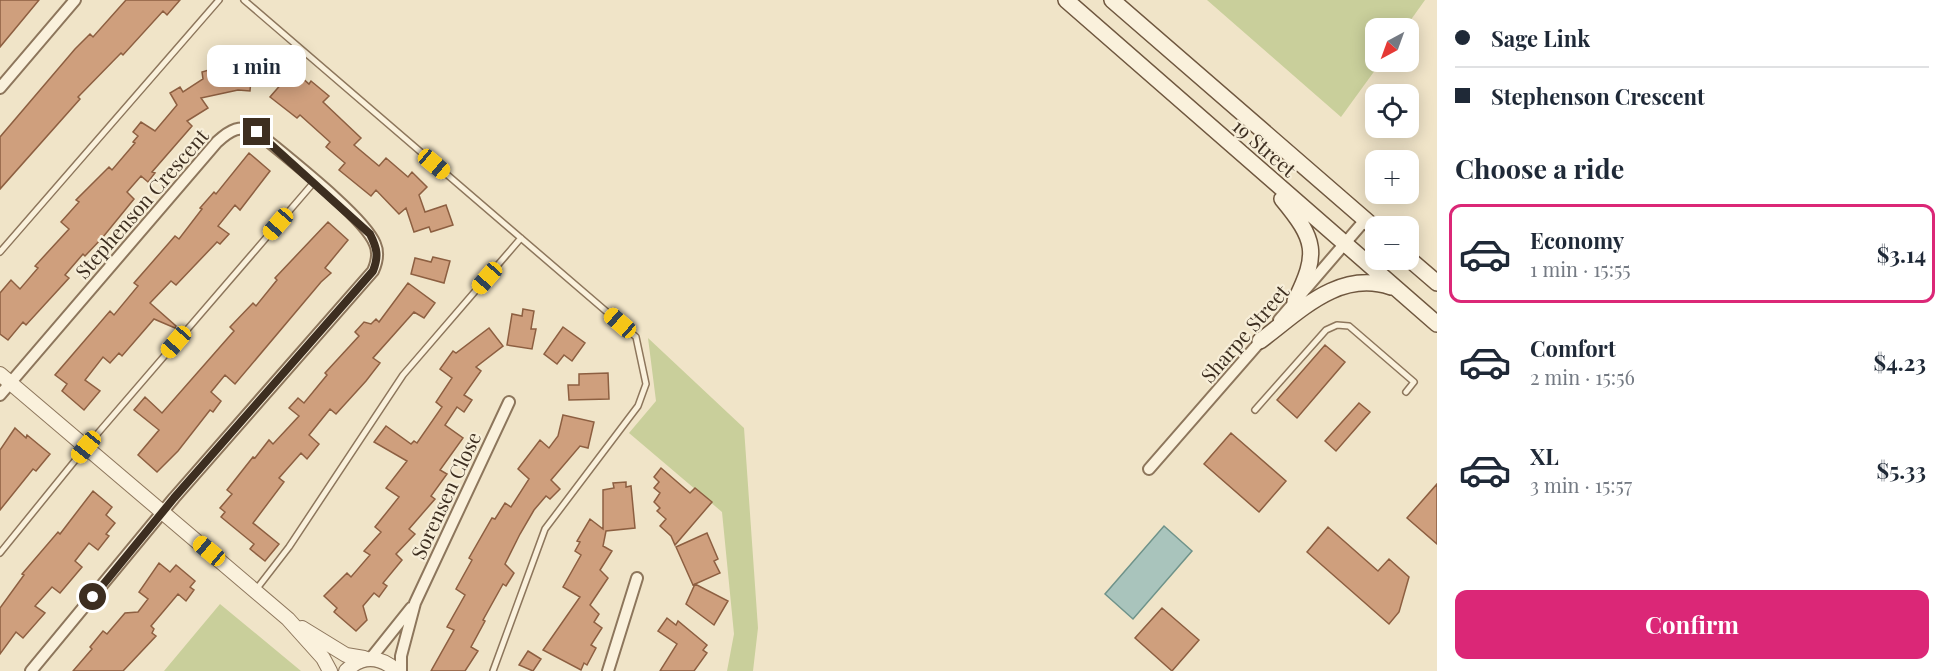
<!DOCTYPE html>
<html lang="en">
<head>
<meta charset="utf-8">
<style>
  :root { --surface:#fff; --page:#f2f2f3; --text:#1f2937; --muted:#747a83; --line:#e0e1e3; --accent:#db2777 }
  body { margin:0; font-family:"Playfair Display",serif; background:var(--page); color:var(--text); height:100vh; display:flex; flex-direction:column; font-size:22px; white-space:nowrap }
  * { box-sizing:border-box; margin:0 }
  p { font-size:20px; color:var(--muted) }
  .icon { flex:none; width:33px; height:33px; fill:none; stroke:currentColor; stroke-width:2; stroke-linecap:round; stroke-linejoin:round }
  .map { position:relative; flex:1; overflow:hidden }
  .details { display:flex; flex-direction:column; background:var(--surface); width:510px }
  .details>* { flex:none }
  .top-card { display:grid; align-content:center; height:132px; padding:0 18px; background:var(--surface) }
  .needle { width:39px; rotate:221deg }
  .controls { position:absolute; left:1365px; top:18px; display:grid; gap:12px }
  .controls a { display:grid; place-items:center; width:54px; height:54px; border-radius:12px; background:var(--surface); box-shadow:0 3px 15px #0003; font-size:30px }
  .end { position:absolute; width:27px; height:27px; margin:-14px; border:8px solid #3d2e20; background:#fff; box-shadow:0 0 0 3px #fff }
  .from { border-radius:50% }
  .bubble { position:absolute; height:42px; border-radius:12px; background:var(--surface); box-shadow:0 3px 15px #0003; font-size:20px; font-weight:700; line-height:42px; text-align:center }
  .car { position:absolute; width:18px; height:36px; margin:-18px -9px; border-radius:8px; box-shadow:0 0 4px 2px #0007; background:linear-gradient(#f5c518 24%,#345 0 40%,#f5c518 0 76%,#345 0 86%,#f5c518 0) }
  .top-card b { display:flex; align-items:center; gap:21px; height:57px; font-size:22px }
  .top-card b+b { border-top:2px solid var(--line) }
  .top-card i { width:15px; height:15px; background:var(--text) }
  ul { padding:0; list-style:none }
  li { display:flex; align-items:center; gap:18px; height:99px; margin:0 12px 9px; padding:0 6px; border:3px solid transparent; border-radius:12px }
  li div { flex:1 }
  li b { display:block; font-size:22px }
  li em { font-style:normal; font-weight:700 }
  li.selected { border-color:var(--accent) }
  li>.icon { width:54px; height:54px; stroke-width:1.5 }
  h2 { padding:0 18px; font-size:27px; line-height:72px }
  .primary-button { display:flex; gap:12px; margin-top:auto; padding:12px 18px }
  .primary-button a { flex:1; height:69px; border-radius:12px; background:var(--accent); color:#fff; font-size:24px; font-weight:700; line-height:69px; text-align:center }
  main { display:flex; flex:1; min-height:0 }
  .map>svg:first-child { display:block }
</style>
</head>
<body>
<main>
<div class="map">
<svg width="1437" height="671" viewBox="0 0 1437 671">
  <rect width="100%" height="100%" fill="#f0e4c8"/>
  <path fill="#c9cf9b" d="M1207,0h218l-20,28h-29v34h5l-40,55z
    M648,338l96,90 14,200 -5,43h-26l7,-37 -12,-122 -93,-79 27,-32z
    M220,604l81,67h-137z"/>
  <path fill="#a9c4bc" stroke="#6f938a" stroke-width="1.5" d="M1164,526l28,25 -59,68 -28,-25z"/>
  <path fill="#cf9f7d" stroke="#8d5f41" stroke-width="1.5" d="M0,0h39l-39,47z
    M126,0h54l-13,15 -4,-4 -40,44 -2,-2 -43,44 2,2 -80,90v-52l75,-88 15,-15 3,3z
    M227,59l38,3 -1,19 -13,-1 -1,11 -12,-1 -37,8 7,10 -21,13 5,5 -40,46 3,1 -7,9 -7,-6 -14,16 7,7 -31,38 -18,19 -2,-2 -18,21 4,3 -43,47 -3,-3 -15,18 -8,-6v-41l11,-13 9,9 18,-21 -3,-2 34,-37 -8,-7 18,-20 -3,-2 33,-33 3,3 23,-27 -2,-1 5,-6 -5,-4 8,-10 14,9 22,-26 -7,-12 10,-6 3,5 20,-13 -1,-7 7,-2 -1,-7z
    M290,67l19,17 2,-3 18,15 -6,6 38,36 -7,7 25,21 7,-8 22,19 4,-5 15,15 -8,8 6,17 21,-7 7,20 -22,7 -2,-5 -15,5 -8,-24 -7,6 -23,-24 -5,6 -32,-26 6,-7 -19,-16 4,-5 -30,-27 -3,3 -27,-21 13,-15h-5z
    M249,153l21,18 -30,39 -5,-5 -17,21 11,8 -9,10 -3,-2 -41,43 -5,-4 -21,22 26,23 -1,2 -21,-9 -32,37 -3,-3 -9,10 -7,-6 -18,23 15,11 -16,19 -22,-19 5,-7 -12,-9 55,-64 4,4 24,-29 -4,-3 14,-16 27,-31 4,3 23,-30 -2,-1 14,-16 2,2z
    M328,222l20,18 -23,28 6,5 -10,9 -86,102 -10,-9 -14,17 10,9 -8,11 -3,-2 -32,41 -21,21 -19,-17 21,-25 -25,-20 11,-13 17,16 72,-82 -4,-4 23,-24 3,3 21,-26 -2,-2z
    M433,257l17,4 -6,22 -33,-9 4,-16 16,4z
    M408,283l27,20 -11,15 -10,-6 -41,46 7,5 -14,18 -30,33 -6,-5 -21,26 10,9 -12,15 -6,-6 -22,25 5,4 -31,41 26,21 -14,17 -15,-12 4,-5 -33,-27 4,-5 -5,-4 12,-14 -5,-4 26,-33 2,1 14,-18 4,4 26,-28 -10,-8 9,-10 6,5 23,-28 -2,-2 34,-37 -4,-4 9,-10 7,2 5,-5 3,3z
    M523,309l11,2 -3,18h5l-4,20 -25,-4 5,-31 10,2z
    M563,327l22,16 -13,18 -8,-6 -7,9 -13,-10z
    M489,328l14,18 -27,21 5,4 -17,24 8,5 -8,12 -7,-5 -12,18 18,13 -23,32 7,4 -16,22 4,3 -26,30 6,5 -19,20 6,6 -19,23 4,3 -8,11 -5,-4 -11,13 4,14 -11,11 -22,-19 3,-4 -13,-12 23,-23 4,4 19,-22 -6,-4 17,-19 -6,-5 24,-30 -13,-9 21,-27 -33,-19 12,-16 25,18 3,-3 3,2 25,-36 -6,-5 16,-24 -12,-9 13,-18 3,2z
    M1325,345l20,17 -48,56 -20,-18z
    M608,373l1,26 -40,1 -1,-15h11v-11z
    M1359,403l11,9 -34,39 -11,-10z
    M563,415l31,7 -6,26 -8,-2 -29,34 9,9 -10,10 -4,-3 -12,14 -14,24 -15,30 9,9 -8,13 -3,-2 -20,36 2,1 -14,26 7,4 -13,20h-34l23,-41 -7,-3 18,-32 -9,-6 16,-29 -3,-2 23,-40 3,1 10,-16 6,4 18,-28 -11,-10 22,-29 9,8 9,-12z
    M15,428l11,10 1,-3 23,19 -14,17 -3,-2 -33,41v-60z
    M1231,433l55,48 -27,31 -55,-48z
    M661,468l29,25 5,-5 17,14 -37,43 -4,-9 -11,-10 6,-7 -9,-8 3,-3 -6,-6 6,-9 -6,-5 5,-6 -5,-5z
    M626,482v5l5,-1 4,42 -29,3 -3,15 9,5 -12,19 8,8 -18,27 9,9 -5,8 8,6 -11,17 5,3 -9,17 -3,-2 -3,7 -38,-20 37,-53 -17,-10 18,-32 -6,-4 5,-9 -3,-1 13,-22 13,10v-39l11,-2 -1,-5z
    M1437,484v60l-30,-26z
    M93,491l19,16 -6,8 9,8 -9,11 3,2 -11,14 -9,-7 -14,18 7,6 -22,26 -8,-6 -17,19 10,7 -22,25 -7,-6 -16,22v-46l24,-33 -2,-1 36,-42 2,2z
    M1328,527l50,44 11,-12 20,18 -10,35 -10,12 -82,-72z
    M707,533l11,26 -4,2 6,12 -27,12 -17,-38z
    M159,563l11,9 6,-7 19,16 -5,6 4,3 -8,11 -8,-7 -27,32 3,3 -2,4 4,3 -33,35h-50l19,-22 -2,-2 13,-16 4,3 18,-21 13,-1 10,-13 -9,-7z
    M695,584l33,17 -14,24 -28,-21z
    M1162,608l37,32 -27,31 -37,-33z
    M667,618l9,7 2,-4 29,24 -4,5 4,3 -13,18h-34l17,-27 -19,-13z
    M528,651l13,8 -8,12 -14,-6z"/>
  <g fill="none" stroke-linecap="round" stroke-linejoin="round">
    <g stroke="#8d765c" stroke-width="8">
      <path id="service" d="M244,0l392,337 10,47 -8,22 -93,123 -52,142
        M0,252l219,-252
        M1255,410l71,-80 11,-5 12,1 65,56 -8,10
        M0,553l86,-106 229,-266
        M255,591l34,-44 114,-172 118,-137"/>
    </g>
    <g stroke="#8d765c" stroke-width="14">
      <path id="minor" d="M0,88l75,-88
        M1279,320l86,-100
        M0,395l217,-253c13,-12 23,-18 40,-10 26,22 108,85 118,112 4,9 2,18 -2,27l-199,227 -143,173
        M1149,469l116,-133
        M371,658l40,-50
        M401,671v-15l14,-53 94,-201
        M608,671l29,-93"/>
    </g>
    <g stroke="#8d765c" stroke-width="16">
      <path id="tertiary" d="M0,374l288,245 35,39 7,13
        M302,628l44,27 18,3
        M346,671c16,-17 34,-15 51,0"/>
    </g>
    <g stroke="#6f573f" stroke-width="18">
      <path id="secondary" d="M1066,0l371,324
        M1112,0l264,229
        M1282,199c34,41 37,54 13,102
        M1408,258l29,25
        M1260,341c39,-29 79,-72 131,-54"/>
    </g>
    <use href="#service" stroke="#faf1dc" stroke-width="5"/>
    <use href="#minor" stroke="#faf1dc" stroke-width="10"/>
    <use href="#tertiary" stroke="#faf1dc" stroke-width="14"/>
    <use href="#secondary" stroke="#faf1dc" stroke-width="15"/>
  </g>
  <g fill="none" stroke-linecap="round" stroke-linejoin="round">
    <path stroke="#3d2e20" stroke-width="8" d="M93,597l81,-99 199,-227c6,-15 4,-23 -3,-37l-113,-102"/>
  </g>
  <g text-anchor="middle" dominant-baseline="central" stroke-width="4.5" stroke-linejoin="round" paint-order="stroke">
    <g font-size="20" fill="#3d2e20" stroke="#f7eed8">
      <text transform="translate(1265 147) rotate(41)">19 Street</text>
      <text transform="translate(141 203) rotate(-49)">Stephenson Crescent</text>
      <text transform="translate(1244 333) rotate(-49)">Sharpe Street</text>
      <text transform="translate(445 495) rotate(-65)">Sorensen Close</text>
    </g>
  </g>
</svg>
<div class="controls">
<a><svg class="needle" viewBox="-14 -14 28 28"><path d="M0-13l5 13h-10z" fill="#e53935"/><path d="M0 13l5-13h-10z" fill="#747a83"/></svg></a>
<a><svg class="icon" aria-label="locate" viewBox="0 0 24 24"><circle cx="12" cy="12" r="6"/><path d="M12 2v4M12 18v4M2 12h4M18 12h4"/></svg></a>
<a>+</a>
<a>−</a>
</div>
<i class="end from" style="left:93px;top:597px"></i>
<i class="end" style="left:257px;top:132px"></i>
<div class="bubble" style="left:207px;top:45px;width:99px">1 min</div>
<i class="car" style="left:434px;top:164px;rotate:130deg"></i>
<i class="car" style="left:278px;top:224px;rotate:221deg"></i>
<i class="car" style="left:487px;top:278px;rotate:221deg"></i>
<i class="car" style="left:620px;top:323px;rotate:311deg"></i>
<i class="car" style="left:176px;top:342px;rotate:221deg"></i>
<i class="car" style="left:86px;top:447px;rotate:219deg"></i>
<i class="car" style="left:209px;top:551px;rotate:310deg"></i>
</div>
<section class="details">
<div class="top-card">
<b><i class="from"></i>Sage Link</b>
<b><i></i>Stephenson Crescent</b>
</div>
<h2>Choose a ride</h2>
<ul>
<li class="selected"><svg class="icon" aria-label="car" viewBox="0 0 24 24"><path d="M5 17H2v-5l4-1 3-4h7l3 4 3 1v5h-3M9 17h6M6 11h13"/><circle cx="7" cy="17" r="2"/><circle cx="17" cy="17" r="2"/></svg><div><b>Economy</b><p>1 min · 15:55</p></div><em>$3.14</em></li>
<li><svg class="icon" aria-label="car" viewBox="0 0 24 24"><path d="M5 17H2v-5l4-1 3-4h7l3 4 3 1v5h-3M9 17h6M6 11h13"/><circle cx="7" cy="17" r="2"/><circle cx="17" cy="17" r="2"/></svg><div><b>Comfort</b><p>2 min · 15:56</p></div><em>$4.23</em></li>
<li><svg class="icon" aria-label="car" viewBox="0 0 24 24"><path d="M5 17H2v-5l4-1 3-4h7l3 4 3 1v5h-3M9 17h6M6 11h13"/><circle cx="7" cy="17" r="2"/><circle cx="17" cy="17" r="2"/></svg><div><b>XL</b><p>3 min · 15:57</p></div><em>$5.33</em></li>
</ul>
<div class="primary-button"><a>Confirm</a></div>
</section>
</main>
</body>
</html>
